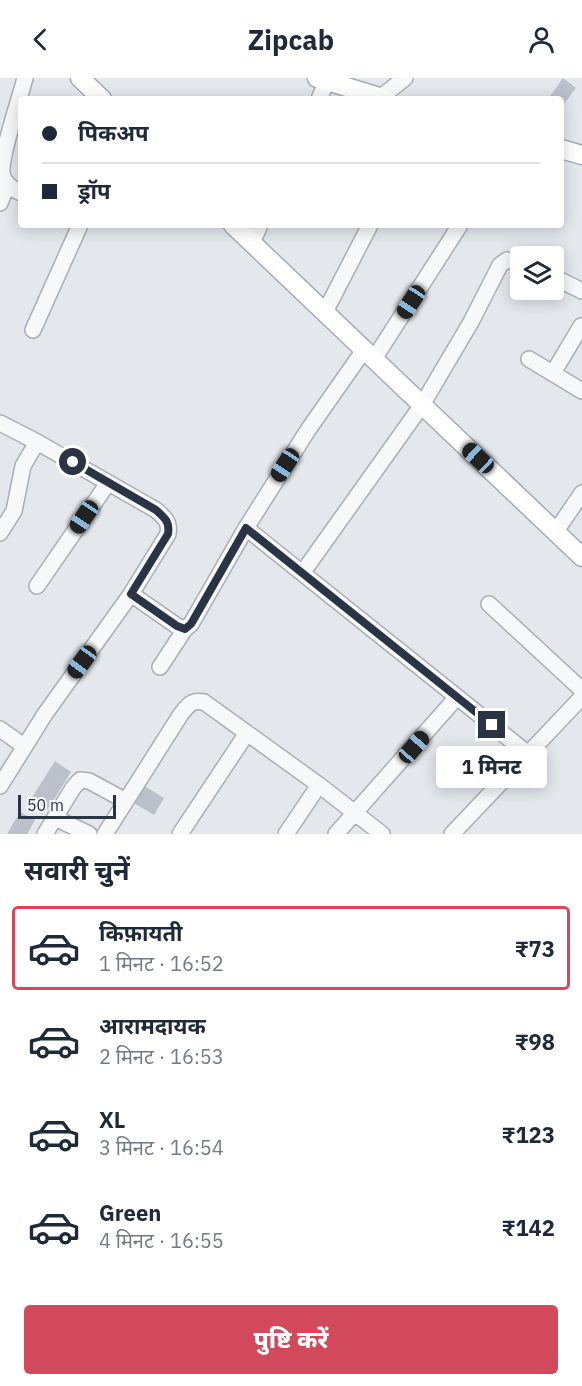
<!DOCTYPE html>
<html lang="hi">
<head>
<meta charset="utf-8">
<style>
  :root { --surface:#fff; --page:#f2f2f3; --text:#1f2937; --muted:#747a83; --line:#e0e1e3; --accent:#d1495b }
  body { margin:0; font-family:"IBM Plex Sans","Noto Sans Devanagari",sans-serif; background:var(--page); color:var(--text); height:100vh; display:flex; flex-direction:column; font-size:22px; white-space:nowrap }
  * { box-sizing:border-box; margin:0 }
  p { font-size:20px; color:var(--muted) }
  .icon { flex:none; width:33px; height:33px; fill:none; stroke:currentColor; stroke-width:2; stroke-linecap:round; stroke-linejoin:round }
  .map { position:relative; height:756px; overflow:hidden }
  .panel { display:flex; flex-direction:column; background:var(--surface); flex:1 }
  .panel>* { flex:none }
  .banner { position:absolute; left:18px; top:18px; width:546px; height:132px; border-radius:6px; box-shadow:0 3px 15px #0003; display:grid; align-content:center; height:132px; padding:0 24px; background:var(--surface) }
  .buttons { position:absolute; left:510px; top:168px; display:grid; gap:12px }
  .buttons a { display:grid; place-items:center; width:54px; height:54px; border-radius:6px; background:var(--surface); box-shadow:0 3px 15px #0003; font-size:30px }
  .scale { position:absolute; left:18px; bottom:15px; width:98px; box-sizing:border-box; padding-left:6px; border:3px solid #2b3445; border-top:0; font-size:16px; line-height:21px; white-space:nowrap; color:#2b3445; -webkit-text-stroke:4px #f4f6f9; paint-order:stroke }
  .end { position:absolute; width:27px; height:27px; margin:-14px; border:8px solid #2b3445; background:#fff; box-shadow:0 0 0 3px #fff }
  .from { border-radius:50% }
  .bubble { position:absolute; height:42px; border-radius:6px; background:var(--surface); box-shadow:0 3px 15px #0003; font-size:20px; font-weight:800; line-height:42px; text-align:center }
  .car { position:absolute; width:18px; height:36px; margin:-18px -9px; border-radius:8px; box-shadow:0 0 4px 2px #0007; background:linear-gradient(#222 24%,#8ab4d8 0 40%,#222 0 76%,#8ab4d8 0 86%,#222 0) }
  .banner b { display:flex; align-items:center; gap:21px; height:57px; font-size:22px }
  .banner b+b { border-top:2px solid var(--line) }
  .banner i { width:15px; height:15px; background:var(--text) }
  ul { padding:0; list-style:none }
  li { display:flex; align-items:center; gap:18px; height:84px; margin:0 12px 9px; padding:0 12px; border:3px solid transparent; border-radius:6px }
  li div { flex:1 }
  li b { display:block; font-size:22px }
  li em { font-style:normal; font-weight:800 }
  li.on { border-color:var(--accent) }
  li>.icon { width:54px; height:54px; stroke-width:1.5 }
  h2 { padding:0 24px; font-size:27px; line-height:72px }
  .button { display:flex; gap:12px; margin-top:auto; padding:12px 24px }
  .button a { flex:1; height:69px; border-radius:6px; background:var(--accent); color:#fff; font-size:24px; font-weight:800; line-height:69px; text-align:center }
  header { display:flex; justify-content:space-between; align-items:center; height:78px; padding:0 24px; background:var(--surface); font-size:27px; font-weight:800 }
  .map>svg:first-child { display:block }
</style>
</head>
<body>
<header><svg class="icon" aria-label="back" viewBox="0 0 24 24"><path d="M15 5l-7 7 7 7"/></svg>Zipcab<svg class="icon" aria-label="person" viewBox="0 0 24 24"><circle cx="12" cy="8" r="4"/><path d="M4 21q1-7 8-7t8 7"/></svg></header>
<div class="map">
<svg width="582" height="756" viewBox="0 0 582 756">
  <rect width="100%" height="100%" fill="#e4e7ec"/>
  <path fill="#bbc0ca" d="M563,0l13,10 -15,20v-9h-13z
    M55,683l16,11 -23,37 -17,-10z
    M143,707l21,13 -10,17 -22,-13z
    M20,734l15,8 -8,14h-20z"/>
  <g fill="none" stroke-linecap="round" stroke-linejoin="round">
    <g stroke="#a9aeb7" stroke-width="18">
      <path id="minor" d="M381,19l24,-19
        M319,21l8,-18
        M21,115c-8,-4 -17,-9 -19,-19 -2,-18 18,-76 23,-96
        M0,125l7,-18
        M252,165l8,-18
        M554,199l28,14
        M325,234l45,-87
        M33,252l47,-105
        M374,281l86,-134
        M529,281l53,32
        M553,295l28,-47
        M0,345l37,19 119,68c9,8 14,12 12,24l-37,60 -86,120 -45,72
        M246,450l62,-98 56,-80
        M556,453l26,-38
        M0,455l14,-22 9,-45 14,-24
        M303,494l119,-167 49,-83 29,-57 7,-5 13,3
        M37,508l71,-103
        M131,516l46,32 8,3 6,-5 55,-96 281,225
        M489,526l93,86
        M160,589l25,-38
        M0,651l24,17
        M55,740l34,16
        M45,756l28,-46 7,-8 9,1 37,20
        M105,756l76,-120c8,-10 11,-14 23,-12l115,83 63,49
        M180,756l67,-101
        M286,756l33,-49
        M336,756l121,-137
        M452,756l130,-137"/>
    </g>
    <g stroke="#a3abb8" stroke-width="21">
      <path id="major" d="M80,0l22,21
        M317,0l69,21
        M561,71l21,6
        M233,147l349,332"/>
    </g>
    <use href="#minor" stroke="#f7f8fa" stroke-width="15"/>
    <use href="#major" stroke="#fff" stroke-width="18"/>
  </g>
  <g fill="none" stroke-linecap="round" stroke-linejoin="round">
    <path stroke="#2b3445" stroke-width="8" d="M73,384l83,48c9,8 14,12 12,24l-37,60 46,32 8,3 6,-5 55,-96 246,197"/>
  </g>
</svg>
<div class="buttons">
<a><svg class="icon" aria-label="layers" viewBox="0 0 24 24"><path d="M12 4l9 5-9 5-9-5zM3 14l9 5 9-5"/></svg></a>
</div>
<div class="scale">50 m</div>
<i class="end from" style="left:73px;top:384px"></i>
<i class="end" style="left:492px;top:647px"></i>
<div class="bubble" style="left:436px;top:668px;width:111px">1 मिनट</div>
<i class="car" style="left:411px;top:224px;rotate:213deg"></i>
<i class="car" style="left:478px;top:380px;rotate:313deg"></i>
<i class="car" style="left:285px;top:387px;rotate:213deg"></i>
<i class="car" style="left:84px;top:439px;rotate:214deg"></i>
<i class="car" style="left:82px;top:584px;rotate:216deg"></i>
<i class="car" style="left:414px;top:669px;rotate:41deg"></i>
<div class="banner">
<b><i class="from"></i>पिकअप</b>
<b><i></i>ड्रॉप</b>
</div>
</div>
<section class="panel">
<h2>सवारी चुनें</h2>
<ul>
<li class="on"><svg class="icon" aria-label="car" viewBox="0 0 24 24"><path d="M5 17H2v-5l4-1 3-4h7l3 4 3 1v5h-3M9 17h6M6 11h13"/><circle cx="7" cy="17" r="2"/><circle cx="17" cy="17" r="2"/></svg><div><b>किफ़ायती</b><p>1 मिनट · 16:52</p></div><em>₹73</em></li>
<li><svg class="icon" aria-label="car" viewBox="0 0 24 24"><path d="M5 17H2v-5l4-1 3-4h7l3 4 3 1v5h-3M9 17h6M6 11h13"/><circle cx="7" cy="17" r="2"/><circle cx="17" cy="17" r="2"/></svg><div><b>आरामदायक</b><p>2 मिनट · 16:53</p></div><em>₹98</em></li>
<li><svg class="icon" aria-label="car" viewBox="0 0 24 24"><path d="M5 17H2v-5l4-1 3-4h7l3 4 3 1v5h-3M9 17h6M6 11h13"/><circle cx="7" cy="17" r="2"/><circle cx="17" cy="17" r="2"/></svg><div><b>XL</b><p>3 मिनट · 16:54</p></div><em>₹123</em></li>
<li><svg class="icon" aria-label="car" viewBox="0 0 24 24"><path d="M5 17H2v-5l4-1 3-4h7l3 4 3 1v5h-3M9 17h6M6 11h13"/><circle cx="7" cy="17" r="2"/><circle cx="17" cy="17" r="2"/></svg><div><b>Green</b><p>4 मिनट · 16:55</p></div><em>₹142</em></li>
</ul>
<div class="button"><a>पुष्टि करें</a></div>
</section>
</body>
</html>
